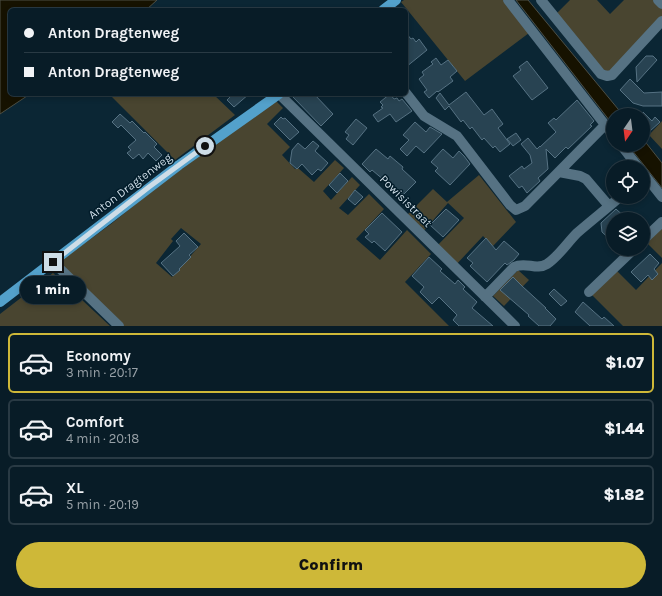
<!DOCTYPE html>
<html lang="en">
<head>
<meta charset="utf-8">
<style>
  :root { --surface:#081c27; --page:#162933; --text:#f1f3f6; --muted:#98a1a7; --line:#293a44; --accent:#ceb838 }
  body { margin:0; font-family:Karla,sans-serif; background:var(--page); color:var(--text); height:100vh; display:flex; flex-direction:column; font-size:15px; white-space:nowrap }
  * { box-sizing:border-box; margin:0 }
  p { font-size:13px; color:var(--muted) }
  .icon { flex:none; width:22px; height:22px; fill:none; stroke:currentColor; stroke-width:2; stroke-linecap:round; stroke-linejoin:round }
  .map { position:relative; height:326px; overflow:hidden }
  .side { display:flex; flex-direction:column; background:var(--surface); flex:1 }
  .side>* { flex:none }
  .banner { position:absolute; left:8px; top:8px; width:400px; height:88px; border-radius:6px; box-shadow:0 2px 6px #0003,0 0 0 1px var(--line); display:grid; align-content:center; height:88px; padding:0 16px; background:var(--surface) }
  .needle { width:26px; rotate:194deg }
  .tools { position:absolute; left:606px; top:108px; display:grid; gap:8px }
  .tools a { display:grid; place-items:center; width:44px; height:44px; border-radius:50%; background:var(--surface); box-shadow:0 2px 6px #0003,0 0 0 1px var(--line); font-size:20px }
  .end { position:absolute; width:18px; height:18px; margin:-9px; border:5px solid #cedde7; background:#111; box-shadow:0 0 0 2px #111 }
  .from { border-radius:50% }
  .bubble { position:absolute; height:28px; border-radius:14px; background:var(--surface); box-shadow:0 2px 6px #0003,0 0 0 1px var(--line); font-size:13px; font-weight:800; line-height:28px; text-align:center }
  .banner b { display:flex; align-items:center; gap:14px; height:38px; font-size:15px }
  .banner b+b { border-top:1px solid var(--line) }
  .banner i { width:10px; height:10px; background:var(--text) }
  ul { padding:7px 0 0; list-style:none }
  li { display:flex; align-items:center; gap:12px; height:60px; margin:0 8px 6px; padding:0 8px; border:2px solid var(--line); border-radius:6px }
  li div { flex:1 }
  li b { display:block; font-size:15px }
  li em { font-style:normal; font-weight:800 }
  li.selected { border-color:var(--accent) }
  li>.icon { width:36px; height:36px; stroke-width:1.5 }
  .primary-button { display:flex; gap:8px; margin-top:auto; padding:8px 16px }
  .primary-button a { flex:1; height:46px; border-radius:24px; background:var(--accent); color:#111; font-size:16px; font-weight:800; line-height:46px; text-align:center }
  .map>svg:first-child { display:block }
</style>
</head>
<body>
<div class="map">
<svg width="662" height="326" viewBox="0 0 662 326">
  <rect width="100%" height="100%" fill="#0b2634"/>
  <path fill="#494530" fill-rule="evenodd" d="M404,0h99l26,33 -64,48 -64,-79z
    M570,0h27l13,14 14,-14h30l8,9v9l-50,53h-6l-6,-3 -44,-54z
    M109,94h104l22,21 -60,45z
    M272,101l5,1 6,6 -16,16 23,23 -8,8 13,14 3,-1 16,14 21,-22 9,8 -21,23 8,9 21,-23 8,8 -21,23 9,7 21,-21 15,15 -28,30 24,21 27,-30 24,24 -26,28 44,44h-326l-65,-63 53,-39 31,-25zM181,228l20,16 -29,33 -16,-14 17,-22 -2,-2z
    M662,121v28l-13,-14z
    M479,175l37,47 -23,24 -10,-10 -29,31 -19,-19 29,-30 -16,-15 -27,31 -17,-16 29,-29 14,13z
    M662,226v32l-15,-15z
    M662,263v63h-39l-31,-31 24,-25 20,20z
    M518,270l11,10 -25,26 -11,-10z
    M53,273l57,53h-110v-12z"/>
  <path fill="#161200" stroke="#4d4f45" d="M0,0h157l-11,10h-136v84h20l-30,20z
    M516,0h12l95,115h-10v10z
    M643,139l19,24v25l-34,-43h15z"/>
  <path fill="#284352" stroke="#567283" d="M406,33l5,6 2,-1 3,4 3,-3 8,11 -21,17z
    M646,56h7l4,4 -20,22 -1,-15z
    M436,58l5,7 7,-5 9,11 -7,6 3,4 -15,11 -1,-1 -8,7 -5,-6 3,-2 -8,-11 5,-4 -2,-3 11,-8 -2,-2z
    M527,61l21,27 -16,12 -19,-24 8,-6 -2,-3z
    M630,79l14,14 18,-1v14h-19l-10,-3 -13,-13z
    M466,92l18,23 8,-6 11,15 -5,4 12,16 -10,8 -5,-6 -2,2 -9,-10 -2,2 -10,-13 -2,2 -7,-9 -2,2 -12,-16 -4,4 -9,-12 4,-5 9,12z
    M233,94h16l-15,13 -7,-7z
    M297,94h17l19,20 -12,12 -28,-29z
    M390,94l4,5 3,-1 2,3 3,-2 10,12 -16,11 -6,-8 -12,8 -5,-7 10,-7 -2,-1 2,-2 -3,-3z
    M577,100l17,21 -4,4 2,1 -24,23 -2,-2 -11,11 -9,-9 2,20 -10,9 2,3 -13,12 -5,-7 -3,2 -10,-12 13,-10 2,3 8,-6 -2,-8 -9,-11 7,-6 9,11 3,-3v1l16,-15 -8,-9 6,-5 2,2z
    M643,112l9,9 3,-4 5,5 -10,9 -7,-7z
    M120,114l10,9 2,-2 12,12 1,-1 12,12 -3,3 8,8 -6,6 -8,-8 -5,6 -4,-5 -6,5 -6,-6 4,-3 -3,-3 8,-7 -15,-15 -3,3 -6,-6z
    M281,117l2,2 2,-1 14,14 -9,8 -16,-16z
    M356,119l11,9 -14,17 -7,-6 3,-4 -4,-3z
    M415,122l11,10 4,-5 12,7 -18,19 -8,-7 -9,10 -7,-7 9,-9 -6,-5z
    M516,133l5,7 -8,6 -6,-7z
    M313,141l6,5 -4,5 13,12 -7,8 -3,-2 -6,6 -10,-11 -5,5 -7,-6 2,-13 6,-7 7,6z
    M376,149l12,10 2,-3 13,11 -1,2 14,13 -13,13 -17,-15 -1,1 -13,-11 -2,2 -8,-8z
    M443,149l10,9 6,-7 5,5 6,8 -20,21 -15,-14 3,-3 -7,-6z
    M340,173l8,8 -11,12 -8,-8z
    M355,190l8,7 -8,8 -7,-6z
    M446,209l13,11 -16,17 -13,-12z
    M616,209l11,10h-14v23l-11,-10 -1,-9z
    M382,213l20,19 -17,19 -11,-10 -2,2 -7,-6 4,-3 -4,-4z
    M184,233l14,14 -9,8 2,2 -12,12 1,1 -7,6 -12,-13 19,-17 -4,-5z
    M486,238l10,12 8,-9 15,13 -5,6 -7,5 -2,-2 -18,19 -17,-16 3,-3 -6,-5z
    M650,254l9,9 -5,6 4,5 -6,6 -4,-5 -7,7 -10,-10z
    M429,257l13,12 -2,2 15,13 3,-4 7,7 -2,2 14,13 -5,6 21,18h-34l-6,-6 4,-5 -18,-18 -7,7 -12,-12 4,-5 -12,-11z
    M513,277l9,9 24,22h-1l11,11 -6,7h-11l-11,-10 1,-1 -29,-25z
    M554,289l13,12 -6,5 -12,-12z
    M583,302l19,17 2,-2 10,9h-24l-15,-14z"/>
  <g fill="none" stroke-linecap="round" stroke-linejoin="round">
    <path stroke="#567283" stroke-width="10" d="M508,0l105,135
      M541,0l60,74 6,2 5,-1 50,-54
      M658,0l4,4
      M406,93l18,23 33,20 53,69 6,5 9,-4 80,-81
      M279,94l236,232
      M621,145l17,22
      M559,172l21,4 6,3 23,27
      M643,173l19,24
      M643,240l19,-18
      M53,262l66,64
      M589,292l45,-43
      M485,297l29,-30c12,-6 22,4 33,-3 11,-7 20,-21 30,-31 14,-12 29,-24 43,-36"/>
    <path stroke="#53a1cb" stroke-width="10" d="M383,10l13,-10
      M0,302l179,-137 100,-71"/>
  </g>
  <g fill="none" stroke-linecap="round" stroke-linejoin="round">
    <path stroke="#cedde7" stroke-width="5" d="M53,262l96,-75 56,-41"/>
  </g>
  <g text-anchor="middle" dominant-baseline="central" stroke-width="3" stroke-linejoin="round" paint-order="stroke">
    <g font-size="12" fill="#cedde7" stroke="#021c2a">
      <text transform="translate(130 186) rotate(-37)">Anton Dragtenweg</text>
      <text transform="translate(406 201) rotate(45)">Powisistraat</text>
    </g>
  </g>
</svg>
<div class="tools">
<a><svg class="needle" viewBox="-14 -14 28 28"><path d="M0-13l5 13h-10z" fill="#e53935"/><path d="M0 13l5-13h-10z" fill="#98a1a7"/></svg></a>
<a><svg class="icon" aria-label="locate" viewBox="0 0 24 24"><circle cx="12" cy="12" r="6"/><path d="M12 2v4M12 18v4M2 12h4M18 12h4"/></svg></a>
<a><svg class="icon" aria-label="layers" viewBox="0 0 24 24"><path d="M12 4l9 5-9 5-9-5zM3 14l9 5 9-5"/></svg></a>
</div>
<i class="end from" style="left:205px;top:146px"></i>
<i class="end" style="left:53px;top:262px"></i>
<div class="bubble" style="left:20px;top:276px;width:66px">1 min</div>
<div class="banner">
<b><i class="from"></i>Anton Dragtenweg</b>
<b><i></i>Anton Dragtenweg</b>
</div>
</div>
<section class="side">
<ul>
<li class="selected"><svg class="icon" aria-label="car" viewBox="0 0 24 24"><path d="M5 17H2v-5l4-1 3-4h7l3 4 3 1v5h-3M9 17h6M6 11h13"/><circle cx="7" cy="17" r="2"/><circle cx="17" cy="17" r="2"/></svg><div><b>Economy</b><p>3 min · 20:17</p></div><em>$1.07</em></li>
<li><svg class="icon" aria-label="car" viewBox="0 0 24 24"><path d="M5 17H2v-5l4-1 3-4h7l3 4 3 1v5h-3M9 17h6M6 11h13"/><circle cx="7" cy="17" r="2"/><circle cx="17" cy="17" r="2"/></svg><div><b>Comfort</b><p>4 min · 20:18</p></div><em>$1.44</em></li>
<li><svg class="icon" aria-label="car" viewBox="0 0 24 24"><path d="M5 17H2v-5l4-1 3-4h7l3 4 3 1v5h-3M9 17h6M6 11h13"/><circle cx="7" cy="17" r="2"/><circle cx="17" cy="17" r="2"/></svg><div><b>XL</b><p>5 min · 20:19</p></div><em>$1.82</em></li>
</ul>
<div class="primary-button"><a>Confirm</a></div>
</section>
</body>
</html>
